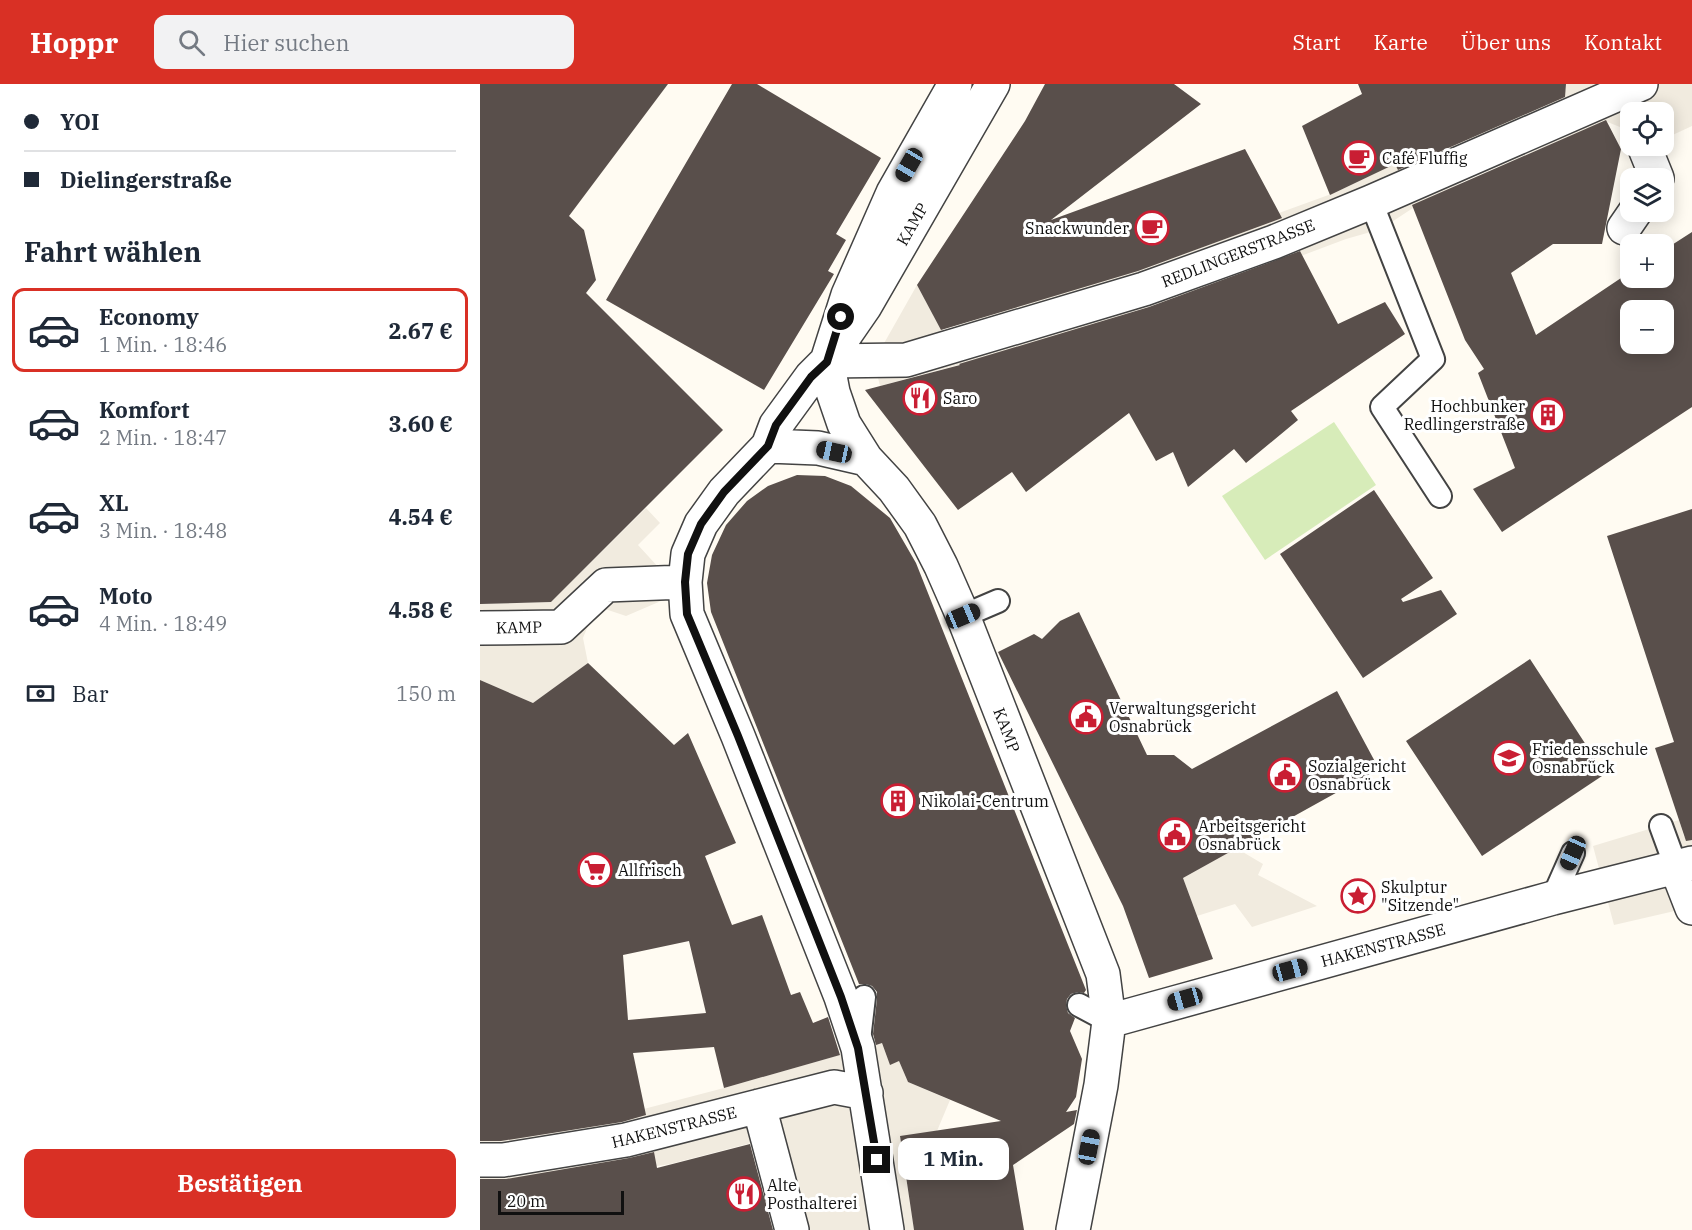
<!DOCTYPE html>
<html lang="de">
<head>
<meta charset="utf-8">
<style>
  :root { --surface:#fff; --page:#f2f2f3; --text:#1f2937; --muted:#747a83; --line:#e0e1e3; --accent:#d93025 }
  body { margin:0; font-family:"IBM Plex Serif",serif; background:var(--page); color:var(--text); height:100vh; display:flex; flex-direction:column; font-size:22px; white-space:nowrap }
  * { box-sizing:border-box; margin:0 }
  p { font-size:20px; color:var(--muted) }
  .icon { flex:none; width:33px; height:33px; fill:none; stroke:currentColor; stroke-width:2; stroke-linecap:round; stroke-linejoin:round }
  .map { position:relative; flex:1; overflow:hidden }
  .details { display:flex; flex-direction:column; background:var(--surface); width:480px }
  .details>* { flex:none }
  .top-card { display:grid; align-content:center; height:132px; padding:0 24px; background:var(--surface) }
  .tools { position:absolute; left:1140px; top:18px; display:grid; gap:12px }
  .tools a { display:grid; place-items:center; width:54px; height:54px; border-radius:12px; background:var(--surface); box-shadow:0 3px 15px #0003; font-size:30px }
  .scale { position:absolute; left:18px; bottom:15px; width:126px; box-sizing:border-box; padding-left:6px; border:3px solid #101010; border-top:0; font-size:16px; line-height:21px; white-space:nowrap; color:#101010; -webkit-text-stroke:4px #fff; paint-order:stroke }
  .end { position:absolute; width:27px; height:27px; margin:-14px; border:8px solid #101010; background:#fff; box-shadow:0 0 0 3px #fff }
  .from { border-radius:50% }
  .bubble { position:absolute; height:42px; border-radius:12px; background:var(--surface); box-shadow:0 3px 15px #0003; font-size:20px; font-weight:700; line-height:42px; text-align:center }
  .car { position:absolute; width:18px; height:36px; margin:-18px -9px; border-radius:8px; box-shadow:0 0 4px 2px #0007; background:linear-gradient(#222 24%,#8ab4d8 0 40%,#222 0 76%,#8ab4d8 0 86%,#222 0) }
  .top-card b { display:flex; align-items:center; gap:21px; height:57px; font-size:22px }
  .top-card b+b { border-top:2px solid var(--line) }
  .top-card i { width:15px; height:15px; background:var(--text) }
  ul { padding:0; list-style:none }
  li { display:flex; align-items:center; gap:18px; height:84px; margin:0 12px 9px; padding:0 12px; border:3px solid transparent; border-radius:12px }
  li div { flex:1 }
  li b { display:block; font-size:22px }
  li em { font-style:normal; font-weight:700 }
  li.current { border-color:var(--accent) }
  li>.icon { width:54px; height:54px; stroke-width:1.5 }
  h2 { padding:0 24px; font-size:27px; line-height:72px }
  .pay { display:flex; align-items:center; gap:15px; height:66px; padding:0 24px; font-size:22px }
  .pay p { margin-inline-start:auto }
  .cta { display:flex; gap:12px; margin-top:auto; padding:12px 24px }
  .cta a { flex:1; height:69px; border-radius:12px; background:var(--accent); color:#fff; font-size:24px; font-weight:700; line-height:69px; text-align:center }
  header { display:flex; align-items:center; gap:36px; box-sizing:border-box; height:84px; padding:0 30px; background:var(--accent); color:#fff }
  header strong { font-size:28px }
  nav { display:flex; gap:33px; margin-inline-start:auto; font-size:21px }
  .search { width:420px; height:54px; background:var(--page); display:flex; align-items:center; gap:15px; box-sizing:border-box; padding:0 21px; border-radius:12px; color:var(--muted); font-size:22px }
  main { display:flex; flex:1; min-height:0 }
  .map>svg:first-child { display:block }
</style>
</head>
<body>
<header>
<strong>Hoppr</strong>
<div class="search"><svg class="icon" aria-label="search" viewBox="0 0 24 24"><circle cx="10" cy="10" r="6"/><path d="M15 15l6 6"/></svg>Hier suchen</div>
<nav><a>Start</a><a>Karte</a><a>Über uns</a><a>Kontakt</a></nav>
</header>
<main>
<section class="details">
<div class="top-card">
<b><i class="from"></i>YOI</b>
<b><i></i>Dielingerstraße</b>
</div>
<h2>Fahrt wählen</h2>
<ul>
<li class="current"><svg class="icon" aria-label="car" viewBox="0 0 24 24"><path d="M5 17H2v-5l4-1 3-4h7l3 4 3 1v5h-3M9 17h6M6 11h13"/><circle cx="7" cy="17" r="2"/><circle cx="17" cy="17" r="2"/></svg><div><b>Economy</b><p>1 Min. · 18:46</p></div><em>2.67 €</em></li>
<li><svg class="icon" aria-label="car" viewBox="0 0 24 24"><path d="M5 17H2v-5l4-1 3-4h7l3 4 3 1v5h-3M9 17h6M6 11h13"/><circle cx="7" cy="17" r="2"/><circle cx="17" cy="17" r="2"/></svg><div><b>Komfort</b><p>2 Min. · 18:47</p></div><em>3.60 €</em></li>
<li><svg class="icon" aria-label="car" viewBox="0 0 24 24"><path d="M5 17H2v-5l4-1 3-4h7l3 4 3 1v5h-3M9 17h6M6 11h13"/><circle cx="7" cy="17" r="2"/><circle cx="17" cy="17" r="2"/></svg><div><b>XL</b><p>3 Min. · 18:48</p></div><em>4.54 €</em></li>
<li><svg class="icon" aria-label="car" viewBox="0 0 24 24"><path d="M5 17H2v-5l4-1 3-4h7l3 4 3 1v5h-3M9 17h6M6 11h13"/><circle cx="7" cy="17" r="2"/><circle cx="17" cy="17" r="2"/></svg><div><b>Moto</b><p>4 Min. · 18:49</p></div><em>4.58 €</em></li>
</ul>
<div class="pay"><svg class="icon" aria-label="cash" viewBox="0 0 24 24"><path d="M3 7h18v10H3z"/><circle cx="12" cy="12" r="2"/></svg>Bar<p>150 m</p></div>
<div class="cta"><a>Bestätigen</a></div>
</section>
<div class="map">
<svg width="1212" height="1146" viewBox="0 0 1212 1146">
  <rect width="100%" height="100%" fill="#fffbf2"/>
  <path fill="#d7ecb9" d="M854,338l42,63 -111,75 -43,-64z"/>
  <path fill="#f1ebdf" d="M1086,0h126v42l-28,13v-27h-34v19l-25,-10 -140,60 -52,27 -32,21 -35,10 -93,35 -247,78 -126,34 -6,-25 43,-76 25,46 149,-50 243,-88 67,-32 158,-66 7,-5z
    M166,424l14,15 -22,22 22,24 1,32 -35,15 -30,-10 -13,32 5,25 -55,40 -53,-23v-76l71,-2z
    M1199,736l5,17 8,-2v72l-78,18 -21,-79z
    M756,764l27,16 -5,11 59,31 -65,21 -17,-23 -38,12 -14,-38z
    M400,955l10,25 9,-3 9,21 42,18 -13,31 -37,6 14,93h-140l-23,-87 -81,21 -38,6 -152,13v-43l91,-12 153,-40 112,-32z"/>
  <path fill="#594f4b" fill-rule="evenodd" d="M0,0h188l-99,132 15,14 12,50 -10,13 137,137 -172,172 -71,2z
    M252,0h25l124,74 -45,76 10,6 -18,31 6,3 -70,116 -158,-90z
    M565,0h129l27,20 -150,116 194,-71 37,69 -144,53 -197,59 -24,-45 108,-164z
    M878,0h208l-1,13 -167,73 -3,-6 -65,31 -28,-69 60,-32z
    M1126,36l15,29 -19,95h-49l-42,29 25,62 94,-63v6h34v-28l28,-18v175l-190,125 -29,-43 42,-21 -37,-95 6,-4 -19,-29 -53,-135zM1150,226h34v34h-34z
    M820,167l38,73 47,-22 20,32 -114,77 7,9 -52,43 -12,-14 -46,38 -15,-35 -17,9 -27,-48 -103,79 -14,-20 -54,38 -93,-120 95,-25 -1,-1 190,-57z
    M317,391l28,1 26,10 39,32 26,45 170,427 -2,3 -6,-1 -7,2 -4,5 -1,6 2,8 7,5 -5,13 12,28 -6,38 -10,15 11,-2 -3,14 -61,41 11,65h-110l-14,-94 101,-15 -93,-39 -9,-21 -9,4 -8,-22 -6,2 -3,-11 4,-35v-7l-5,-6 -6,-2h-7l-148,-372 -4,-29 5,-28 14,-30 21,-24 21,-15z
    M894,406l59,88 -32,21 2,3 38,-12 16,24 -94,64 -83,-124z
    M1212,425v331l-6,1 -31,-93 19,-6 -67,-206z
    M599,528l68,143h27l18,14 145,-78 42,78 -196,109 30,81 -64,19 -26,-72 -125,-254 36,-18 8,5 18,-18z
    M1050,575l75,115 -123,82 -76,-115z
    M108,579l86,82 14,-12 48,110 -31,13 27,69 30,-10 29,80 9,-3 13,31 15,-6 12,38 -116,33 -10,-41 -81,6 13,62 -24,7 -121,19h-21v-461l53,23zM209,857l17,72 -78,7 -5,-65z
    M270,1060l23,86h-293v-51h26l123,-21 25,-6 3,16z"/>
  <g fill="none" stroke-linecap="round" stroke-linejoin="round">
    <g stroke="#434343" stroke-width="26">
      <path id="lane" d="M891,118l62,157 -51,48 58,89
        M483,532l35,-15
        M1181,742l15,41
        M1073,814l20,-45
        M599,921l30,16
        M379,956l5,-43"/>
    </g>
    <g stroke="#434343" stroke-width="36">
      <path id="street" d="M475,0l-62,109 -45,102 -21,66 6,31 11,32 22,35 28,30 26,36 21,41 22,50 140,358 6,47 -8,64 -28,145
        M1164,62l13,32
        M1144,144l11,-16
        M347,277l79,-1 238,-71 130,-47 97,-40 270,-118
        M288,362l50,2 48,11
        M0,544l81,-1 45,-42 79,-3
        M1196,783l16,41
        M629,937l444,-123 139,-35
        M279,1022l33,124
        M0,1076h23l123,-20 208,-53 32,6
        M407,1146l-29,-182 -17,-51 -103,-261 -51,-122 -2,-32 3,-28 13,-30 23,-32 44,-46 8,-21 35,-48 16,-16 38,-55 128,-222"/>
    </g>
    <use href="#lane" stroke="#fff" stroke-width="22"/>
    <use href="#street" stroke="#fff" stroke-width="33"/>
  </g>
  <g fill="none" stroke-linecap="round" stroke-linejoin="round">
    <path stroke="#101010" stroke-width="8" d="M361,233l-14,45 -16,15 -35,48 -8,21 -44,46 -23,32 -13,30 -3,28 2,32 51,122 103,261 17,51 19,112"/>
  </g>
  <defs>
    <g id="cafe-ring" transform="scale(1.725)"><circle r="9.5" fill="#fff" stroke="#c91e33" stroke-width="1.5"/><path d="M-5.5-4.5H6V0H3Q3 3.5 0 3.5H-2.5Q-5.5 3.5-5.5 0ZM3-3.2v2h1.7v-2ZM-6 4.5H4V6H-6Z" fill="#c91e33"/></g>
    <g id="restaurant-ring" transform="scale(1.725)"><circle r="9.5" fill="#fff" stroke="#c91e33" stroke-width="1.5"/><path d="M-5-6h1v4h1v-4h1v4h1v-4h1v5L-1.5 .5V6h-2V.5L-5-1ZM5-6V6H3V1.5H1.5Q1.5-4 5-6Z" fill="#c91e33"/></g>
    <g id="building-ring" transform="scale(1.725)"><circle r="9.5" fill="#fff" stroke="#c91e33" stroke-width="1.5"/><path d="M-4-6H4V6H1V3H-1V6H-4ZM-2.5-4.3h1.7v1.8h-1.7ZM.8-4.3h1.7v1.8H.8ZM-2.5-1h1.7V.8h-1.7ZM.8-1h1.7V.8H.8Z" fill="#c91e33"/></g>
    <g id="civic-ring" transform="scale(1.725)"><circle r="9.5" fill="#fff" stroke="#c91e33" stroke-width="1.5"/><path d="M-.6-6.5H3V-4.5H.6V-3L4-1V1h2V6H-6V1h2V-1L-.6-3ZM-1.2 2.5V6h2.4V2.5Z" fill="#c91e33"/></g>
    <g id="school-ring" transform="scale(1.725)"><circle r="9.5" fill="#fff" stroke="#c91e33" stroke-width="1.5"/><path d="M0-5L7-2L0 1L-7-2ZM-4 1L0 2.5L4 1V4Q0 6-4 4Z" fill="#c91e33"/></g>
    <g id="supermarket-ring" transform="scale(1.725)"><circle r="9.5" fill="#fff" stroke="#c91e33" stroke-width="1.5"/><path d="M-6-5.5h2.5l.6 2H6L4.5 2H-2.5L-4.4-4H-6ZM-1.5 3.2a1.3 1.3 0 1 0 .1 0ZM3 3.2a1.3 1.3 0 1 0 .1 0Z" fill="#c91e33"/></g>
    <g id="sight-ring" transform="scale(1.725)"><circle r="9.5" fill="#fff" stroke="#c91e33" stroke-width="1.5"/><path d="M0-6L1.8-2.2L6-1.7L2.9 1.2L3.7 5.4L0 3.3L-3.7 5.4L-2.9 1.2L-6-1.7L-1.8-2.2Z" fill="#c91e33"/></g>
  </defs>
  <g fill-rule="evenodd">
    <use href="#cafe-ring" x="879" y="74"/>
    <use href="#cafe-ring" x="672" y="144"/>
    <use href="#restaurant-ring" x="440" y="314"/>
    <use href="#building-ring" x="1068" y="331"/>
    <use href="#civic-ring" x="606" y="633"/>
    <use href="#school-ring" x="1029" y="674"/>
    <use href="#civic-ring" x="805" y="691"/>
    <use href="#building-ring" x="418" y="717"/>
    <use href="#civic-ring" x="695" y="751"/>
    <use href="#supermarket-ring" x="115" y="786"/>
    <use href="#sight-ring" x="878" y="812"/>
    <use href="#restaurant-ring" x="264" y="1110"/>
  </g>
  <g text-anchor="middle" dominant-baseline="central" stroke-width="6" stroke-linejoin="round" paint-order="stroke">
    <g font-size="16" fill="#101010" stroke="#fff" text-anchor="start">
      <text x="902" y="74">Café Fluffig</text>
      <text x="649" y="144" text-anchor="end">Snackwunder</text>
      <text x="463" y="314">Saro</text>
      <text x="1045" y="322" text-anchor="end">Hochbunker<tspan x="1045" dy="18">Redlingerstraße</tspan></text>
      <text x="629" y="624">Verwaltungsgericht<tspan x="629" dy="18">Osnabrück</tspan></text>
      <text x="1052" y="665">Friedensschule<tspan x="1052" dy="18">Osnabrück</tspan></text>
      <text x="828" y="682">Sozialgericht<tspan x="828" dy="18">Osnabrück</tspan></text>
      <text x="441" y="717">Nikolai-Centrum</text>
      <text x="718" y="742">Arbeitsgericht<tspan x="718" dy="18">Osnabrück</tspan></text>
      <text x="138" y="786">Allfrisch</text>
      <text x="901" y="803">Skulptur<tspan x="901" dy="18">"Sitzende"</tspan></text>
      <text x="287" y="1101">Alte<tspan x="287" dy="18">Posthalterei</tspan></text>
    </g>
    <g font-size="16" fill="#101010" stroke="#fff">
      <text transform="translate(432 140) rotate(-60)">KAMP</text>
      <text transform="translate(758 169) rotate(-21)">REDLINGERSTRASSE</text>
      <text transform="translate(39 543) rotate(-1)">KAMP</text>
      <text transform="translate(527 646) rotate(69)">KAMP</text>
      <text transform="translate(903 861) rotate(-15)">HAKENSTRASSE</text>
      <text transform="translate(194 1043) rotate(-14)">HAKENSTRASSE</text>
    </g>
  </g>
</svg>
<div class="tools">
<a><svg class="icon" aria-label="locate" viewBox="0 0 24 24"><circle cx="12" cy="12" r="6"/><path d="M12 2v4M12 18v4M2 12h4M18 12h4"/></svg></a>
<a><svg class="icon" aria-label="layers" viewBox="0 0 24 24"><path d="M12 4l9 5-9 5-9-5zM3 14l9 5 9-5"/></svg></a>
<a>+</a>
<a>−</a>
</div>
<div class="scale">20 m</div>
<i class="end from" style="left:361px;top:233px"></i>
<i class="end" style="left:397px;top:1076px"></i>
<div class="bubble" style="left:418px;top:1054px;width:111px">1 Min.</div>
<i class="car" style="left:429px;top:81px;rotate:210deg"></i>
<i class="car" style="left:354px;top:368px;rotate:282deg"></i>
<i class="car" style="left:483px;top:532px;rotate:67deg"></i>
<i class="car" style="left:1093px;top:769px;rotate:204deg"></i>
<i class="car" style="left:810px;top:886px;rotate:75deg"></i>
<i class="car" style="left:705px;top:915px;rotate:254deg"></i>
<i class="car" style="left:609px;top:1063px;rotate:11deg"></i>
</div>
</main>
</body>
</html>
